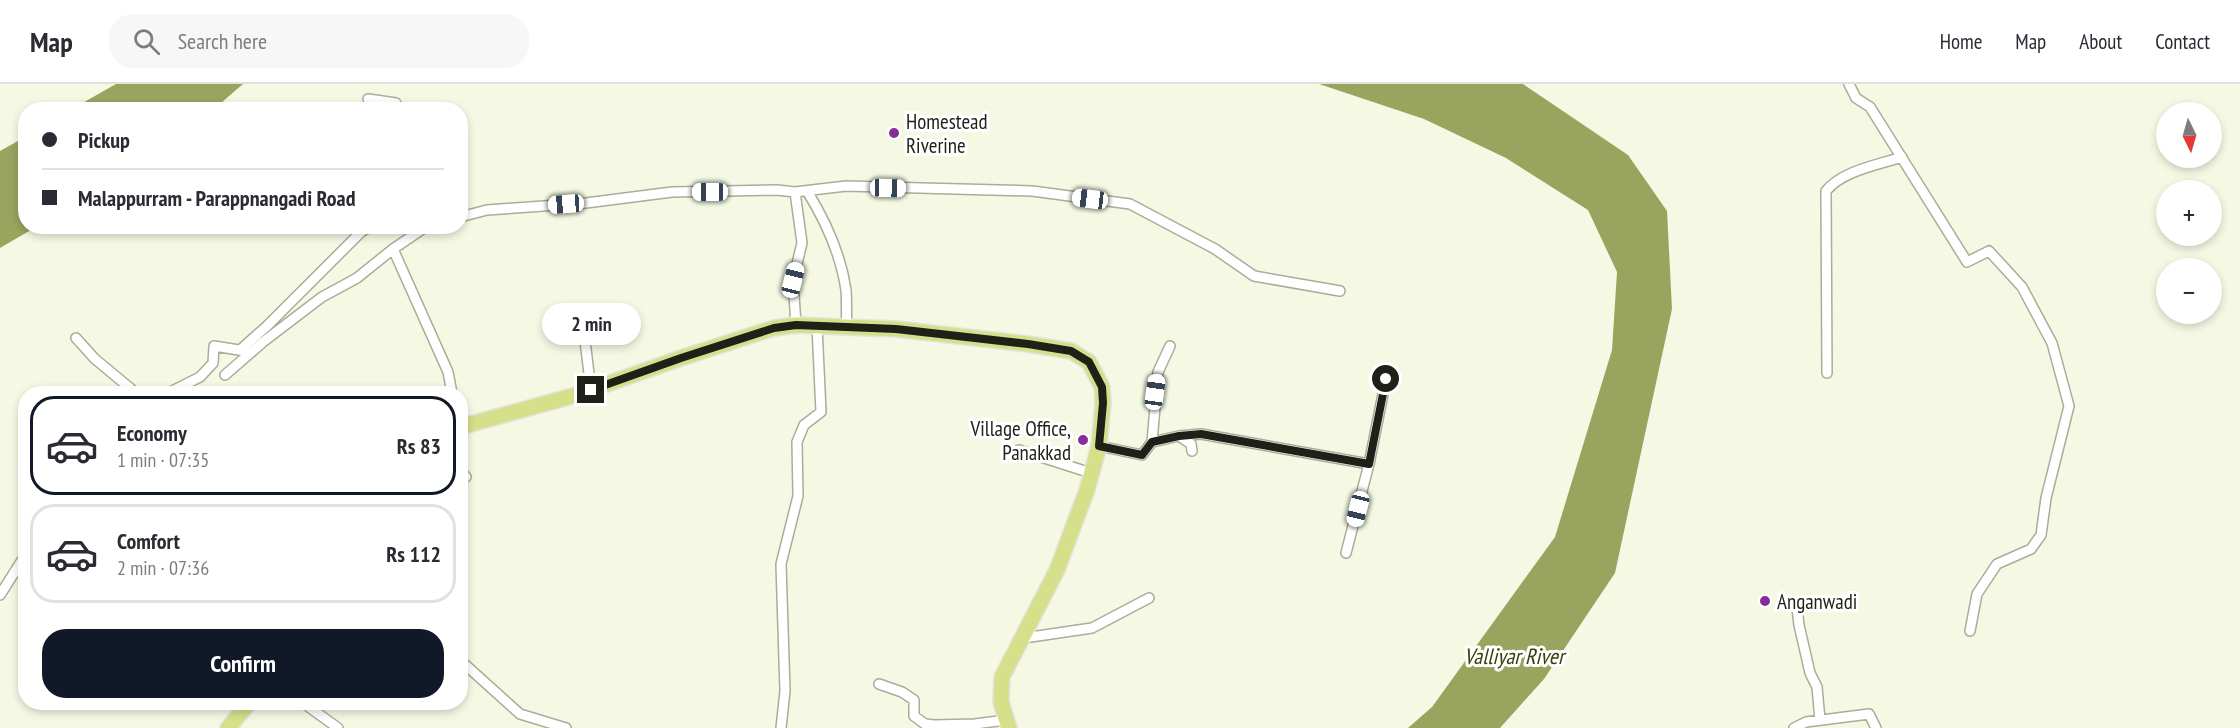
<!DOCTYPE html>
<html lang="en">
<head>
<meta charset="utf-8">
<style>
  :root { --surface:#fff; --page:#f7f7f7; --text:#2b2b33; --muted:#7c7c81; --line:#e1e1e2; --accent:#111827 }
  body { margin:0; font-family:"PT Sans Narrow",sans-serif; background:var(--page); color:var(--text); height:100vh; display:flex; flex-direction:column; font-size:22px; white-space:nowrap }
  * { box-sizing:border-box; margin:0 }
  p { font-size:20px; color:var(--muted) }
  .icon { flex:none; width:33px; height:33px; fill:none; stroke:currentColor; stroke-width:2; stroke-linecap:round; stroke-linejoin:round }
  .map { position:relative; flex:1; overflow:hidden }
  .sheet { position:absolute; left:18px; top:302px; width:450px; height:324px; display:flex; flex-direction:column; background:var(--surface); border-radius:24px; box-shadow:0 3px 9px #0003 }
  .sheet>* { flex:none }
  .top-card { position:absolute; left:18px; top:18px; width:450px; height:132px; border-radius:24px; box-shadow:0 3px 9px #0003; display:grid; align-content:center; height:132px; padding:0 24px; background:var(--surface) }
  .needle { width:39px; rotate:175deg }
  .tools { position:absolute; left:2156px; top:18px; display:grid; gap:12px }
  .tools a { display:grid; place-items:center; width:66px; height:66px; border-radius:50%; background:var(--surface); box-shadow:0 3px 9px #0003; font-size:30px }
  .end { position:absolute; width:27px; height:27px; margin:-14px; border:8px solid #1f2119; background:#fff; box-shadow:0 0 0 3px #fff }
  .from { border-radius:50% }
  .bubble { position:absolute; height:42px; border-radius:21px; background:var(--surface); box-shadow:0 3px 9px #0003; font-size:20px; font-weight:700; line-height:42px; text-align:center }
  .car { position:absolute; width:18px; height:36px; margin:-18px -9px; border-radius:8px; box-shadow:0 0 4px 2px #0007; background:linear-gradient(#fff 24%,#345 0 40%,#fff 0 76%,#345 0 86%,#fff 0) }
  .top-card b { display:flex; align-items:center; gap:21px; height:57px; font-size:22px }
  .top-card b+b { border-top:2px solid var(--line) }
  .top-card i { width:15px; height:15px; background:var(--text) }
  ul { padding:10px 0 0; list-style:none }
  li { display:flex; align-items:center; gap:18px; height:99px; margin:0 12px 9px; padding:0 12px; border:3px solid var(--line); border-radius:24px }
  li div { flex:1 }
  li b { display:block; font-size:22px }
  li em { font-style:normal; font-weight:700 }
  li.current { border-color:var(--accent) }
  li>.icon { width:54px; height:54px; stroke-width:1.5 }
  .cta { display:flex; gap:12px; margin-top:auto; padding:12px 24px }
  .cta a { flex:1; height:69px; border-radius:24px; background:var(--accent); color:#fff; font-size:24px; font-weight:700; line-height:69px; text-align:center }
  header { display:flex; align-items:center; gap:36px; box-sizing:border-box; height:84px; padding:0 30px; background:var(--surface); border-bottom:2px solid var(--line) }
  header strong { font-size:28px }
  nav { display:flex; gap:33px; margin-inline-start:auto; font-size:21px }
  .search { width:420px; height:54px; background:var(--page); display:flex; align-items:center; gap:15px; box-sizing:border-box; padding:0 21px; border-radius:24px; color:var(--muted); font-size:22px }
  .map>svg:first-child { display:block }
</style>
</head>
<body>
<header>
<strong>Map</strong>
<div class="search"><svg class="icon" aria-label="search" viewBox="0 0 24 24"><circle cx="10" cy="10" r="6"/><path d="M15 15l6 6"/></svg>Search here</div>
<nav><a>Home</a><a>Map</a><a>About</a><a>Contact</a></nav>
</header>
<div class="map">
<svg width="2240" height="644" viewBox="0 0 2240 644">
  <rect width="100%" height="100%" fill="#f5f9e4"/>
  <path fill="#99a45f" d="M116,0h127l-29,25h-142z
    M1319,0h204l105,71 39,56 5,98 -57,264 -71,106 -44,49h-92l24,-21 123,-170 57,-187 5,-78 -29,-62 -82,-52 -82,-39z
    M25,53l1,89 10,1 -36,21v-97z"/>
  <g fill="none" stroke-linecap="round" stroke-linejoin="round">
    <g stroke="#a9ad99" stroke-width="12">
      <path id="minor" d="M1849,0l7,14 14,9 97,155 22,-11 33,36 30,56 17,63 -23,92 -5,37 -10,14 -34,15 -20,30 -7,37
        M368,15l28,4 3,7
        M807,107c18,29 34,65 39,99 1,12 0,25 1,37
        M460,133l27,-7 99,-7 86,-11 105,-2 18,2
        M393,165l55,123 4,21
        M583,240l8,66
        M796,241l-3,-45 9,-37 -7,-51 51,-6 186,5 98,13 85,45 39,27 86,15
        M76,254l19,21 41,34
        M240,266l27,-24 94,-94 10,-6
        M1827,289l-1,-182c16,-20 51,-26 76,-34
        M225,291l38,-33 59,-45 35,-19 36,-29 34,-23
        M168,309l32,-16 13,-14 1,-17 31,5
        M1179,352l22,-2 168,30 -23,89
        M1152,358l6,-70 12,-26
        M1099,362l43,9 10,-13 27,-6 12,8 1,7
        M1019,366l72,23
        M1369,380l17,-85
        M460,386l6,7
        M0,511l26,-41
        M1797,524l2,17 11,48 7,14 3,33
        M1024,554l68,-10 57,-30
        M460,576l60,54 46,14
        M879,600l23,8 12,8v16l11,8 9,1 41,-1 31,-4
        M302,618l36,26
        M781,644l4,-37 -4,-127 17,-68 -1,-54 7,-17 17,-13 -4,-86
        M1794,644l12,-6 63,-8 7,14"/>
    </g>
    <g stroke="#e4e4e3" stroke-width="18">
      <path id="primary" d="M460,343l116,-32 105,-37 93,-30 22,-3 100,4 132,15 43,7 18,11 13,25 1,16 -4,43 -12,44 -30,80 -55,107 -1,25 8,26
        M228,644l22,-26"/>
    </g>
    <use href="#minor" stroke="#fff" stroke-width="9"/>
    <use href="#primary" stroke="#d6e08a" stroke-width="15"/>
  </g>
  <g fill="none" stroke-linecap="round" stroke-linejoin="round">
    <path stroke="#1f2119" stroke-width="8" d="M591,306l90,-32 93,-30 22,-3 100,4 132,15 43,7 18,11 13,25 1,16 -4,43 43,9 10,-13 27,-6 22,-2 168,30 17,-85"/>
  </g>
  <g fill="#852d9b" stroke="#fff" stroke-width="2">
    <circle cx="894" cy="49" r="6"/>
    <circle cx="1083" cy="356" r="6"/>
    <circle cx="1765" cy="517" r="6"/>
  </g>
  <g text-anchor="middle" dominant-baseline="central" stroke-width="6" stroke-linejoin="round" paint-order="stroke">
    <g font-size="21" fill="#1f2119" stroke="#fff" text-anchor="start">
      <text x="906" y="37">Homestead<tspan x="906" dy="24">Riverine</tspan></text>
      <text x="1071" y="344" text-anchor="end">Village Office,<tspan x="1071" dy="24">Panakkad</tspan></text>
      <text x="1777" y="517">Anganwadi</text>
    </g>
    <g font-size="22" font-style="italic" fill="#394009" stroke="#fff">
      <text x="1514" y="572">Valliyar River</text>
    </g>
  </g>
</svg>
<div class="tools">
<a><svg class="needle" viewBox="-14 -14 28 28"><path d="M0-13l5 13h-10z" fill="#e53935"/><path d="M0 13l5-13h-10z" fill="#7c7c81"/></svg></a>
<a>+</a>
<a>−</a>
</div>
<i class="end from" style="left:1386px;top:295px"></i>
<i class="end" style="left:591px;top:306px"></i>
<div class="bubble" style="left:542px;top:219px;width:99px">2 min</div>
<i class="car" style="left:888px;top:104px;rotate:91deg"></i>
<i class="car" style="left:710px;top:108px;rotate:270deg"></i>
<i class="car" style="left:1090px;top:115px;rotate:277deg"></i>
<i class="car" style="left:566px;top:120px;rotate:266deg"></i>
<i class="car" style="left:793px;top:196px;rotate:14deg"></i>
<i class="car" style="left:1155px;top:308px;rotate:8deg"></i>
<i class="car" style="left:1358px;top:425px;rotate:194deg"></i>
<div class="top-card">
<b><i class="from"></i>Pickup</b>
<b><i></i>Malappurram - Parappnangadi Road</b>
</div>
<section class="sheet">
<ul>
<li class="current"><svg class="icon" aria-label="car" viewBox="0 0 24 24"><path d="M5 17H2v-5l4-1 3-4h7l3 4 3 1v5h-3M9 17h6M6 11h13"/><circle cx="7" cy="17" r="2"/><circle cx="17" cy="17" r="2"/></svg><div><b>Economy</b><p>1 min · 07:35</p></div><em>Rs 83</em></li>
<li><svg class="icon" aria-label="car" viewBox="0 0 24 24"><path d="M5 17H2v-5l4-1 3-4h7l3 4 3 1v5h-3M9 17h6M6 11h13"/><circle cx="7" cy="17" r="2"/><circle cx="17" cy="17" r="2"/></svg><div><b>Comfort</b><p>2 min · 07:36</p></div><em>Rs 112</em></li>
</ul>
<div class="cta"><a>Confirm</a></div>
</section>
</div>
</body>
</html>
